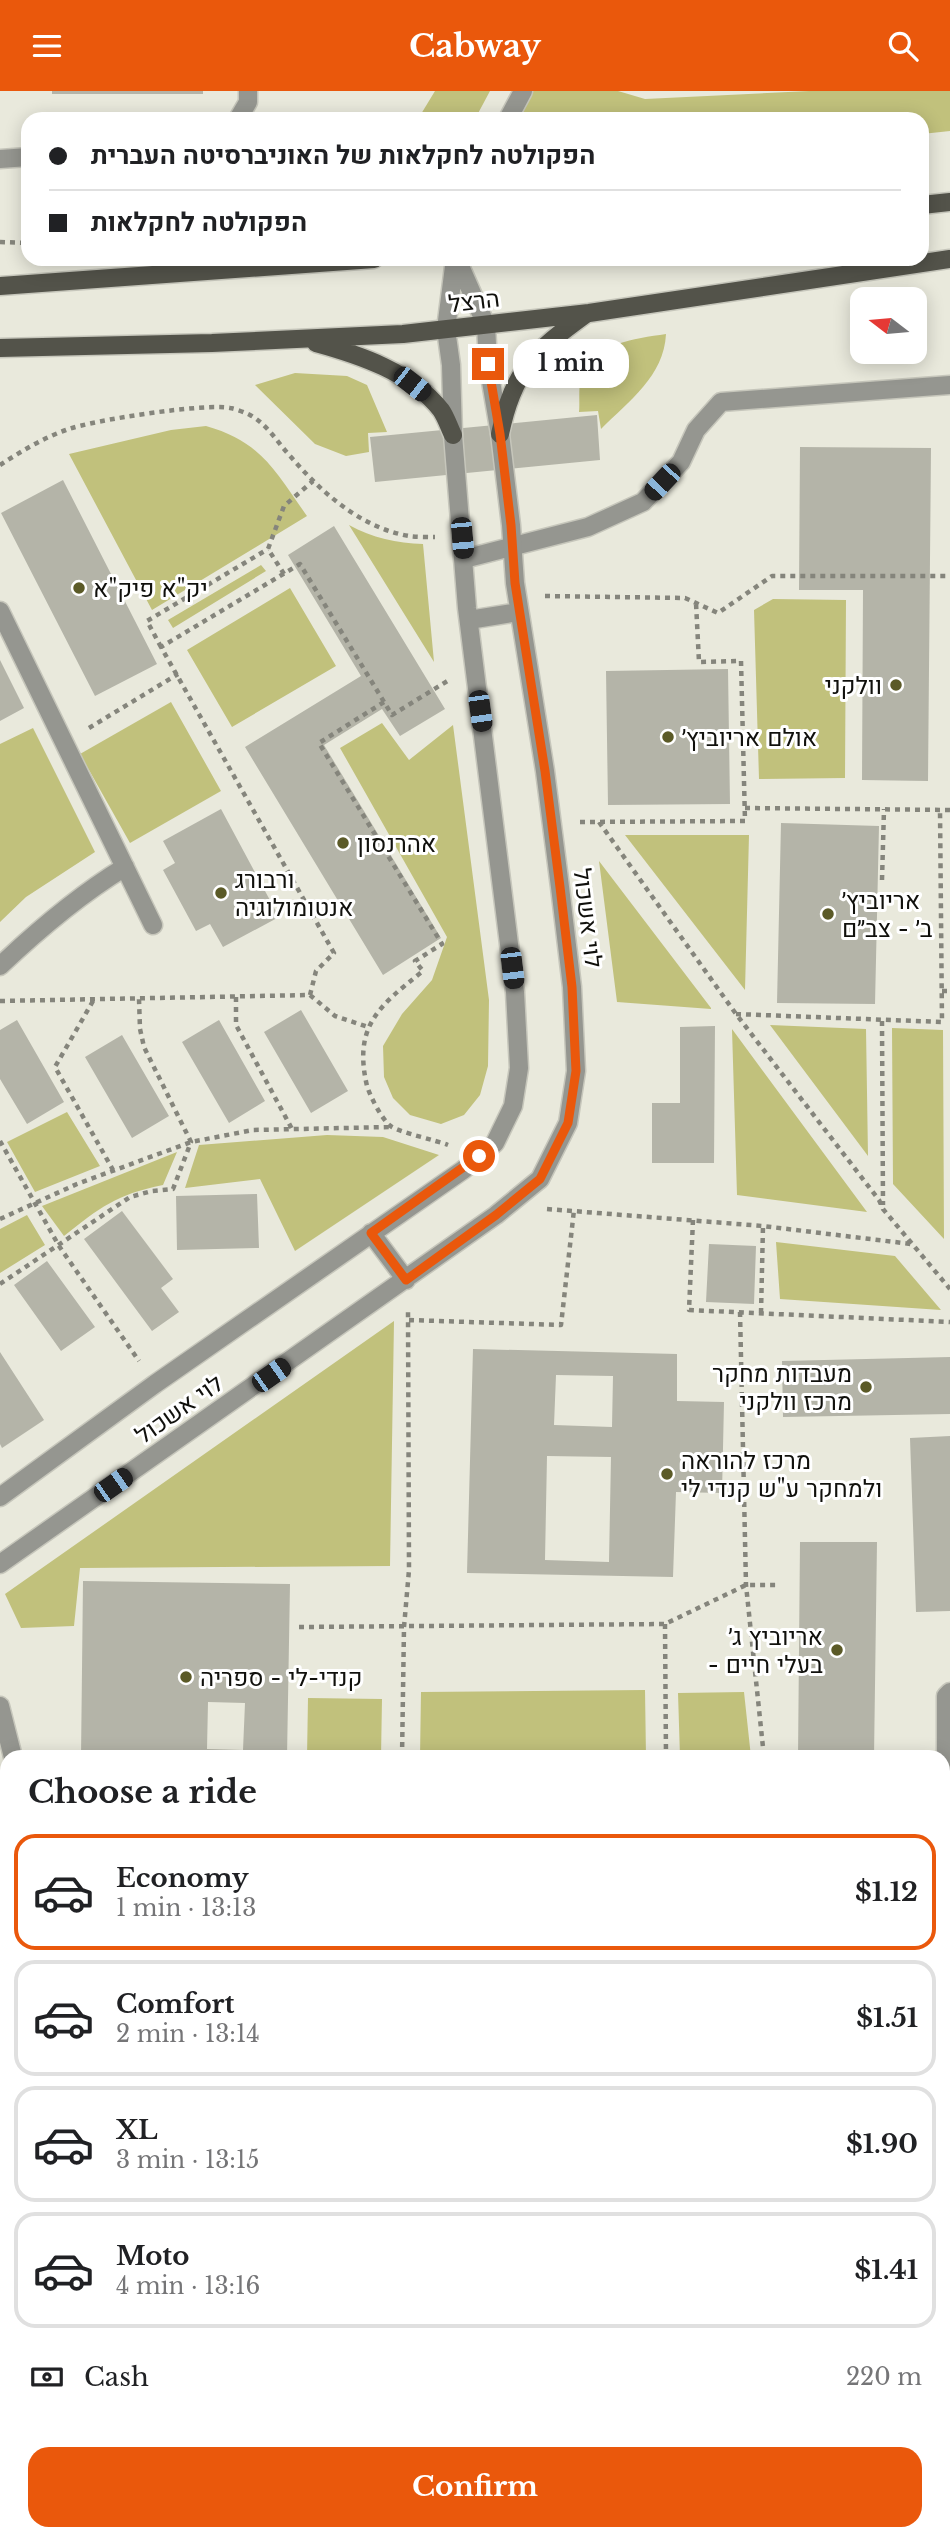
<!DOCTYPE html>
<html lang="en">
<head>
<meta charset="utf-8">
<style>
  :root { --surface:#fff; --page:#f6f6f6; --text:#202124; --muted:#757577; --line:#e0e0e0; --accent:#ea580c }
  body { margin:0; font-family:"Libre Baskerville",Heebo,serif; background:var(--page); color:var(--text); height:100vh; display:flex; flex-direction:column; font-size:26px; white-space:nowrap }
  * { box-sizing:border-box; margin:0 }
  p { font-size:23px; color:var(--muted) }
  .icon { flex:none; width:38px; height:38px; fill:none; stroke:currentColor; stroke-width:2; stroke-linecap:round; stroke-linejoin:round }
  .map { position:relative; flex:1; overflow:hidden }
  .drawer { position:absolute; left:0px; top:1659px; width:950px; height:791px; display:flex; flex-direction:column; background:var(--surface); border-radius:21px 21px 0 0; box-shadow:0 4px 18px #0003 }
  .drawer>* { flex:none }
  .guide { position:absolute; left:21px; top:21px; width:908px; height:154px; border-radius:21px; box-shadow:0 4px 18px #0003; display:grid; align-content:center; height:154px; padding:0 28px; background:var(--surface) }
  .needle { width:46px; rotate:286deg }
  .tools { position:absolute; left:850px; top:196px; display:grid; gap:14px }
  .tools a { display:grid; place-items:center; width:77px; height:77px; border-radius:14px; background:var(--surface); box-shadow:0 4px 18px #0003; font-size:35px }
  .end { position:absolute; width:32px; height:32px; margin:-16px; border:9px solid #ea580c; background:#fff; box-shadow:0 0 0 4px #fff }
  .from { border-radius:50% }
  .bubble { position:absolute; height:49px; border-radius:21px; background:var(--surface); box-shadow:0 4px 18px #0003; font-size:23px; font-weight:700; line-height:49px; text-align:center }
  .car { position:absolute; width:21px; height:42px; margin:-21px -10px; border-radius:9px; box-shadow:0 0 5px 2px #0007; background:linear-gradient(#222 24%,#8ab4d8 0 40%,#222 0 76%,#8ab4d8 0 86%,#222 0) }
  .guide b { display:flex; align-items:center; gap:24px; height:66px; font-size:26px }
  .guide b+b { border-top:2px solid var(--line) }
  .guide i { width:18px; height:18px; background:var(--text) }
  ul { padding:0; list-style:none }
  li { display:flex; align-items:center; gap:21px; height:116px; margin:0 14px 10px; padding:0 14px; border:4px solid var(--line); border-radius:21px }
  li div { flex:1 }
  li b { display:block; font-size:26px }
  li em { font-style:normal; font-weight:700 }
  li.selected { border-color:var(--accent) }
  li>.icon { width:63px; height:63px; stroke-width:1.5 }
  h2 { padding:0 28px; font-size:32px; line-height:84px }
  .pay { display:flex; align-items:center; gap:18px; height:77px; padding:0 28px; font-size:26px }
  .pay p { margin-inline-start:auto }
  .cta { display:flex; gap:14px; margin-top:auto; padding:14px 28px }
  .cta a { flex:1; height:80px; border-radius:21px; background:var(--accent); color:#fff; font-size:28px; font-weight:700; line-height:80px; text-align:center }
  header { display:flex; justify-content:space-between; align-items:center; height:91px; padding:0 28px; background:var(--accent); color:#fff; font-size:32px; font-weight:700 }
  .map>svg:first-child { display:block }
</style>
</head>
<body>
<header><svg class="icon" aria-label="menu" viewBox="0 0 24 24"><path d="M4 6h16M4 12h16M4 18h16"/></svg>Cabway<svg class="icon" aria-label="search" viewBox="0 0 24 24"><circle cx="10" cy="10" r="6"/><path d="M15 15l6 6"/></svg></header>
<div class="map">
<svg width="950" height="2450" viewBox="0 0 950 2450">
  <rect width="100%" height="100%" fill="#e9e9dc"/>
  <path fill="#c1c17c" d="M435,0h55l-15,28h-57z
    M531,0h87l27,8 164,-8h141v40l-28,3v-15h-406z
    M666,243c-2,42 -37,67 -65,95l-3,-18 -19,1c1,-10 -1,-24 2,-33 13,-37 53,-40 85,-45z
    M295,282l52,3 20,9 20,47 -19,1 1,19 -23,4 -31,-12 -60,-59z
    M206,335c56,16 69,45 101,90l-155,94 -83,-156 102,-24z
    M349,434c23,13 48,18 74,19l11,118z
    M261,474l5,6 -93,57 -5,-8z
    M290,497l46,78 -104,61 -45,-77z
    M773,508l73,1 -1,178 -86,1 -5,-169z
    M171,611l50,89 -91,52 -50,-89z
    M382,632l27,37 44,-35 36,275 -1,66 -8,29 -16,20 -23,9 -31,-9 -17,-17 -9,-21 -1,-31 19,-32 30,-34 15,-43 -107,-189z
    M33,637l62,124 -69,45 -26,25v-178z
    M625,744h124l-4,155z
    M599,770l112,147v1l-94,-7z
    M770,934l96,4 2,127z
    M892,937l51,2 1,209 -51,-55z
    M732,938l135,183 -130,-17z
    M67,1021l33,54 -65,26 -28,-50z
    M327,1044l56,2 56,18 -144,96 -35,-72 -75,9 14,-43z
    M177,1061l-14,33c-46,9 -64,23 -99,51l-22,-30z
    M27,1124l18,30 -45,28v-44z
    M776,1151l119,14 46,54 -161,-11z
    M394,1230l-4,245 -310,2 -6,58 -53,2 -16,-34z
    M645,1599l1,67h-226l1,-65z
    M744,1601l7,65h-71l-2,-64z
    M308,1607l74,1 -1,58h-74z
    M7,2108v85l-7,4v-87z
    M314,2443h130l-2,7h-113l-7,-1z"/>
  <path fill="#b4b4a8" fill-rule="evenodd" d="M52,0h151v3h-151z
    M597,324l3,45 -225,22 -5,-45z
    M800,356l131,1 -3,333 -66,-1 1,-190h-64z
    M63,389l94,184 -62,32 -94,-183z
    M334,435l111,183 -45,27 -18,-27 -58,36 117,193 -58,37 -138,-228 116,-71 -73,-121z
    M0,569l24,48 -24,13z
    M728,578l2,135 -122,1 -2,-134z
    M221,718l58,108 -56,30 -13,-23 -14,7 -33,-61 12,-7 -12,-22z
    M781,732l98,3 -4,178 -98,-1z
    M301,919l47,81 -37,22 -47,-81z
    M17,929l47,82 -37,22 -27,-45v-49z
    M219,929l46,81 -36,22 -47,-81z
    M715,935l-1,137h-62v-60h28v-76z
    M122,944l47,81 -37,22 -47,-81z
    M257,1103l2,54 -82,2 -1,-54z
    M122,1120l51,68 -12,9 18,24 -27,19 -68,-92z
    M709,1153l47,2 -2,58 -48,-2z
    M47,1170l48,66 -34,24 -47,-66z
    M473,1258l204,5v47l47,1 -2,91 -46,-1 -3,85 -206,-4zM556,1284l57,1 -1,51 -58,-2zM547,1365l64,1 -2,105 -64,-2z
    M0,1261l44,68 -42,28 -2,-4z
    M950,1266v57l-167,3 -1,-56z
    M950,1345v175l-34,1 -6,-174z
    M800,1451h77l-3,215h-76z
    M83,1490l207,3 -3,173h-206zM208,1611l37,1 -2,47 -36,-1z
    M0,1760l7,22v40l-7,2z
    M7,1953v147l-7,2v-147z
    M105,2443h67l-3,7h-66z"/>
  <g fill="none" stroke-linecap="round" stroke-linejoin="round">
    <g stroke="#c6c6bb" stroke-width="21">
      <path id="service" d="M238,28l10,-17v-11
        M0,68l28,-2
        M464,468l124,-32 55,-25 38,-40 15,-32 25,-28 229,-17
        M0,520l153,314
        M0,875c39,-37 79,-71 125,-99
        M950,1601l-4,4v403l4,272
        M0,1917l7,-2"/>
    </g>
    <g stroke="#c6c6bb" stroke-width="21">
      <path id="minor" d="M508,28l15,-28
        M469,529l50,-8
        M371,1142l35,47
        M0,1406l155,-113 308,-214 32,-27 18,-37 6,-38 -4,-76 -48,-384 -14,-173 -2,-70 -5,-36 9,-70
        M0,1473l496,-349 44,-36 28,-56 8,-52 -4,-84 -12,-100 -15,-116 -30,-188 -4,-58 -11,-91 -12,-70 -2,-39 -29,-66
        M0,1615l13,51
        M943,2441l7,1
        M253,2443l6,7
        M650,2450l39,-7"/>
    </g>
    <g stroke="#c6c6bb" stroke-width="21">
      <path id="primary" d="M922,114l28,-3
        M0,195l374,-27
        M316,252c44,12 95,29 125,67 5,7 8,17 12,25
        M0,257l212,-5 191,-9 186,-21 361,-54
        M500,343c13,-64 35,-83 86,-120"/>
    </g>
    <path stroke="#85857c" stroke-width="4.5" stroke-dasharray="5 5" stroke-linecap="butt" d="M0,151l28,1
      M0,374c20,-13 43,-27 66,-35 26,-10 139,-27 164,-22 6,1 14,4 20,7 18,10 27,27 41,42 30,35 70,71 118,79 8,1 18,1 26,1
      M284,483l-16,-25 16,-43 29,-25
      M545,505l140,2 33,15 54,-37h178
      M161,556l-14,-26 121,-72
      M384,611l-65,41 123,201 -27,17 8,10c-44,35 -70,55 -56,115 3,10 16,36 25,41 10,6 43,13 56,18
      M89,637l89,-54
      M745,717l205,2
      M580,731l165,-1 -4,-160 -42,1 -3,-59
      M599,731l137,192 143,186 4,9 67,80
      M882,789l2,-71
      M942,900h8
      M310,904l6,-24 18,-18 -173,-306 139,-83 92,151 57,-35
      M236,906v28l56,104
      M0,910l310,-6 25,21 33,11
      M93,910l-38,66 58,103
      M736,923l206,8 -2,-212
      M882,930l1,184
      M0,1050l59,105 80,115
      M547,1118l216,17 148,18
      M0,1128l77,-35 114,-42 62,-12 137,-3
      M693,1129l-4,90 261,12
      M0,1193l130,-87 22,-6 21,-2 18,-47 -47,-95 -4,-18 -1,-30
      M740,1221l6,273 18,172
      M761,1222l2,-87
      M409,1229l152,5 13,-115
      M665,1533l1,133
      M299,1536l366,-3 81,-39h34
      M402,1666l2,-130 5,-57 -1,-260
      M470,2450v-7"/>
    <use href="#service" stroke="#959690" stroke-width="18"/>
    <use href="#minor" stroke="#959690" stroke-width="18"/>
    <use href="#primary" stroke="#53534a" stroke-width="18"/>
  </g>
  <g fill="none" stroke-linecap="round" stroke-linejoin="round">
    <path stroke="#ea580c" stroke-width="9" d="M479,1065l-108,77 35,47 90,-65 44,-36 28,-56 8,-52 -4,-84 -12,-100 -15,-116 -30,-188 -4,-58 -11,-91 -12,-70"/>
  </g>
  <g fill="#5b5a27" stroke="#fff" stroke-width="2.5">
    <circle cx="79" cy="497" r="7"/>
    <circle cx="896" cy="594" r="7"/>
    <circle cx="668" cy="646" r="7"/>
    <circle cx="343" cy="752" r="7"/>
    <circle cx="221" cy="802" r="7"/>
    <circle cx="828" cy="823" r="7"/>
    <circle cx="866" cy="1296" r="7"/>
    <circle cx="667" cy="1383" r="7"/>
    <circle cx="837" cy="1559" r="7"/>
    <circle cx="186" cy="1586" r="7"/>
  </g>
  <g text-anchor="middle" dominant-baseline="central" stroke-width="6" stroke-linejoin="round" paint-order="stroke">
    <g font-size="24" fill="#10100c" stroke="#fff">
      <text transform="translate(474 210) rotate(-7)">הרצל</text>
      <text transform="translate(588 827) rotate(83)">לוי אשכול</text>
      <text transform="translate(179 1318) rotate(-35)">לוי אשכול</text>
    </g>
    <g font-size="24" fill="#10100c" stroke="#fff" text-anchor="start">
      <text x="93" y="497">יק"א פיק"א</text>
      <text x="882" y="594" text-anchor="end">וולקני</text>
      <text x="682" y="646">אולם אריוביץ׳</text>
      <text x="357" y="752">אהרנסון</text>
      <text x="235" y="788">ורבורג<tspan x="235" dy="28">אנטומולוגיה</tspan></text>
      <text x="842" y="809">אריוביץ׳<tspan x="842" dy="28">ב׳ - צב״ם</tspan></text>
      <text x="852" y="1282" text-anchor="end">מעבדות מחקר<tspan x="852" dy="28">מרכז וולקני</tspan></text>
      <text x="681" y="1369">מרכז להוראה<tspan x="681" dy="28">ולמחקר ע"ש קנדי לי</tspan></text>
      <text x="823" y="1545" text-anchor="end">אריוביץ ג׳<tspan x="823" dy="28">- בעלי חיים</tspan></text>
      <text x="200" y="1586">קנדי-לי - ספריה</text>
    </g>
  </g>
</svg>
<div class="tools">
<a><svg class="needle" viewBox="-14 -14 28 28"><path d="M0-13l5 13h-10z" fill="#e53935"/><path d="M0 13l5-13h-10z" fill="#757577"/></svg></a>
</div>
<i class="end from" style="left:479px;top:1065px"></i>
<i class="end" style="left:488px;top:273px"></i>
<div class="bubble" style="left:513px;top:248px;width:116px">1 min</div>
<i class="car" style="left:412px;top:293px;rotate:128deg"></i>
<i class="car" style="left:662px;top:391px;rotate:223deg"></i>
<i class="car" style="left:462px;top:447px;rotate:175deg"></i>
<i class="car" style="left:480px;top:620px;rotate:172deg"></i>
<i class="car" style="left:512px;top:877px;rotate:173deg"></i>
<i class="car" style="left:271px;top:1284px;rotate:55deg"></i>
<i class="car" style="left:113px;top:1394px;rotate:55deg"></i>
<div class="guide">
<b><i class="from"></i>הפקולטה לחקלאות של האוניברסיטה העברית</b>
<b><i></i>הפקולטה לחקלאות</b>
</div>
<section class="drawer">
<h2>Choose a ride</h2>
<ul>
<li class="selected"><svg class="icon" aria-label="car" viewBox="0 0 24 24"><path d="M5 17H2v-5l4-1 3-4h7l3 4 3 1v5h-3M9 17h6M6 11h13"/><circle cx="7" cy="17" r="2"/><circle cx="17" cy="17" r="2"/></svg><div><b>Economy</b><p>1 min · 13:13</p></div><em>$1.12</em></li>
<li><svg class="icon" aria-label="car" viewBox="0 0 24 24"><path d="M5 17H2v-5l4-1 3-4h7l3 4 3 1v5h-3M9 17h6M6 11h13"/><circle cx="7" cy="17" r="2"/><circle cx="17" cy="17" r="2"/></svg><div><b>Comfort</b><p>2 min · 13:14</p></div><em>$1.51</em></li>
<li><svg class="icon" aria-label="car" viewBox="0 0 24 24"><path d="M5 17H2v-5l4-1 3-4h7l3 4 3 1v5h-3M9 17h6M6 11h13"/><circle cx="7" cy="17" r="2"/><circle cx="17" cy="17" r="2"/></svg><div><b>XL</b><p>3 min · 13:15</p></div><em>$1.90</em></li>
<li><svg class="icon" aria-label="car" viewBox="0 0 24 24"><path d="M5 17H2v-5l4-1 3-4h7l3 4 3 1v5h-3M9 17h6M6 11h13"/><circle cx="7" cy="17" r="2"/><circle cx="17" cy="17" r="2"/></svg><div><b>Moto</b><p>4 min · 13:16</p></div><em>$1.41</em></li>
</ul>
<div class="pay"><svg class="icon" aria-label="cash" viewBox="0 0 24 24"><path d="M3 7h18v10H3z"/><circle cx="12" cy="12" r="2"/></svg>Cash<p>220 m</p></div>
<div class="cta"><a>Confirm</a></div>
</section>
</div>
</body>
</html>
